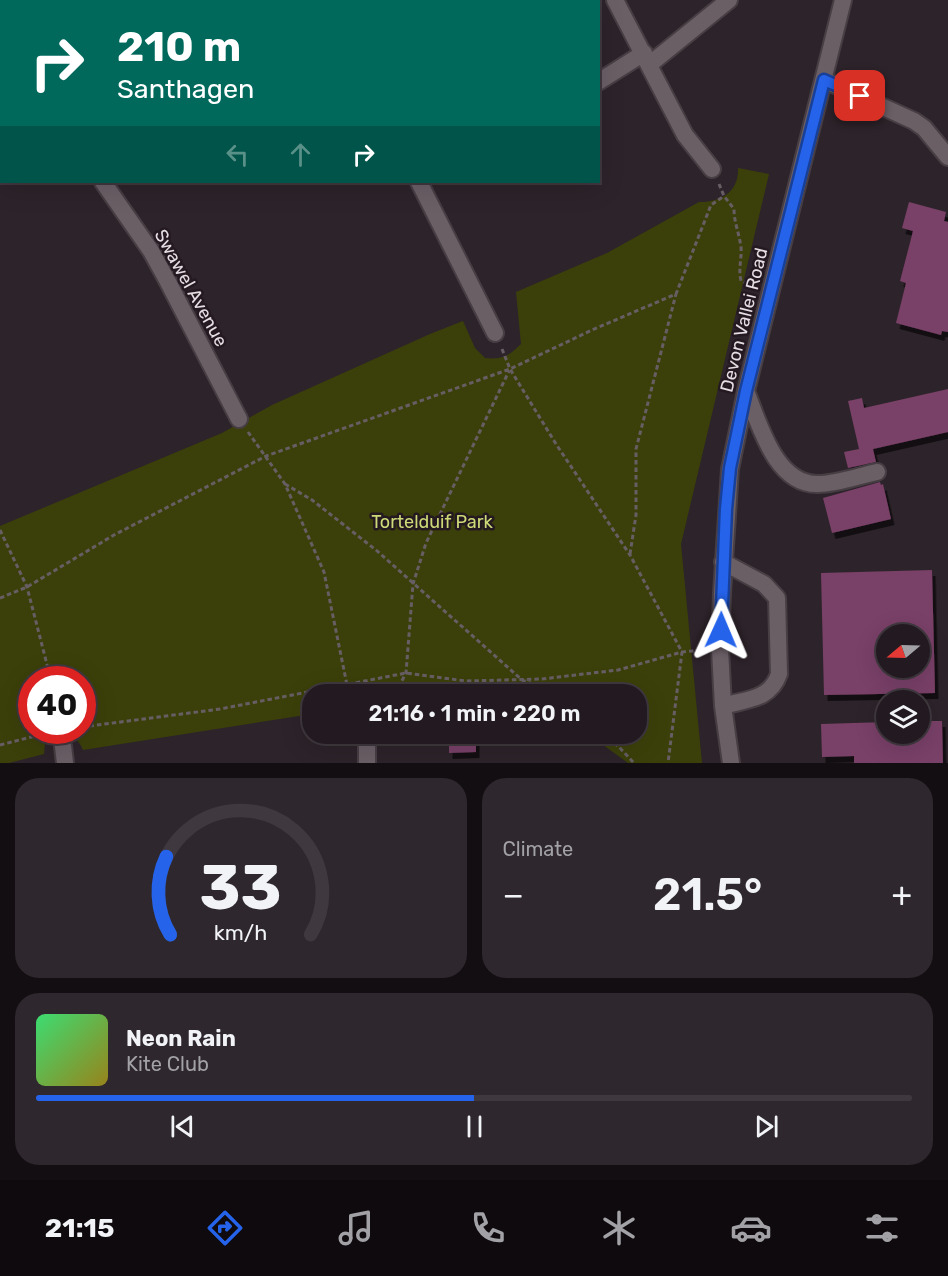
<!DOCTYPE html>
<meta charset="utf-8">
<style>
body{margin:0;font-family:Rubik,sans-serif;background:#2e272d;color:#f1f3f6;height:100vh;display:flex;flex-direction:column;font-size:22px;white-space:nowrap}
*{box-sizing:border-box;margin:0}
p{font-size:20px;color:#a2a1a5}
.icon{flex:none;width:33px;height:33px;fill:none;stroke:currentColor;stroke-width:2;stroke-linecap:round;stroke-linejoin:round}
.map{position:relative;height:763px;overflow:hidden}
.details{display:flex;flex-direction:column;gap:15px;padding:15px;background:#130e12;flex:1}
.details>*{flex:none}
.hud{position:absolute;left:0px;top:0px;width:600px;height:183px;box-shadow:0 6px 24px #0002,0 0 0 2px #3f383e;background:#00695c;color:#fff;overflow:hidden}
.needle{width:39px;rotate:251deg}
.buttons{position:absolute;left:876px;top:624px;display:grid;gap:12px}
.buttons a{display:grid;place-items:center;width:54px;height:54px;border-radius:50%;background:#221a20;box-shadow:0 6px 24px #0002,0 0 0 2px #3f383e;font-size:30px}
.speed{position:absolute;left:18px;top:666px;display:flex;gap:12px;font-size:30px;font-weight:700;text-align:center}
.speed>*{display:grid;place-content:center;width:78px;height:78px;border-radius:50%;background:#221a20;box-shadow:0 6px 24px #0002,0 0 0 2px #3f383e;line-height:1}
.speed .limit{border:9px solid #d22;background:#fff;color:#111}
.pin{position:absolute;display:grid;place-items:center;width:51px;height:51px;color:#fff;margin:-26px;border-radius:12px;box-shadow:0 3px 9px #0006}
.me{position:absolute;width:66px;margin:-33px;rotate:1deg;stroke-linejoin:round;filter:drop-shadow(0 0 4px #0008)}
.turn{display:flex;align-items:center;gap:21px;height:126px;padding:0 18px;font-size:27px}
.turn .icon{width:78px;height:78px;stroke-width:2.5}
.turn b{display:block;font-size:42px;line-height:51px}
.lanes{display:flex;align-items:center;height:57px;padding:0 18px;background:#0003;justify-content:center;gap:30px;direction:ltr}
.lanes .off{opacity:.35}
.big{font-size:45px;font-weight:600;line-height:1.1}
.details .widget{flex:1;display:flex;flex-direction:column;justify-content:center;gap:9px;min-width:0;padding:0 21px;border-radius:24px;background:#2e272d}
.details .dial{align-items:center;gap:0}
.dial svg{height:156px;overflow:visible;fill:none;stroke:#3f383e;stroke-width:7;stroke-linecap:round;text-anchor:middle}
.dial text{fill:#f1f3f6;stroke:none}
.song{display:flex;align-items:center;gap:18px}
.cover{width:72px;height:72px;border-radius:9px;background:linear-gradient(135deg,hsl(140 70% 55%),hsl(50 70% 35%))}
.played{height:6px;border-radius:3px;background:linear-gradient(90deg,#2563eb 50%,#3f383e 50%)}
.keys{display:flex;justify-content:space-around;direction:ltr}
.heat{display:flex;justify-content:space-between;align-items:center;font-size:33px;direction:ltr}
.details .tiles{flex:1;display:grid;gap:15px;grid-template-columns:1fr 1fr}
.widget:last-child{grid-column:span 2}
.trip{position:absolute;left:302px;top:684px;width:345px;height:60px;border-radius:24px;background:#221a20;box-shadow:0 6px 24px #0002,0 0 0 2px #3f383e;font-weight:600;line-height:60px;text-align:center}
.dock{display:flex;height:96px;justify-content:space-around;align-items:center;background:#0e0a0d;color:#a2a1a5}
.dock .icon{width:42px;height:42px}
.dock .on{color:#2563eb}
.dock b{font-size:27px;color:#f1f3f6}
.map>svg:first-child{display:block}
.green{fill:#3b400a;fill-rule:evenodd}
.building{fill:#794067;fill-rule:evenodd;filter:url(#shadow)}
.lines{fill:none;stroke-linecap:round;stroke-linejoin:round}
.minor-casing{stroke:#473e44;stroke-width:20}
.path{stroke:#675e64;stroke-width:3;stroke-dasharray:4.5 3;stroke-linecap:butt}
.minor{stroke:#6b5f66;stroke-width:16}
.route-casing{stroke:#184099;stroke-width:15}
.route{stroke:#2563eb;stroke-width:10}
.labels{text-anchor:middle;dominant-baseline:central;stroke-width:5;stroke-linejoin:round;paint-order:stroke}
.street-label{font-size:18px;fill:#e5dee2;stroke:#241920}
.park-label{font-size:18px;fill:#cdda77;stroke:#241920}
</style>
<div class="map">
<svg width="948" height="763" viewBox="0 0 948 763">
<defs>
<filter id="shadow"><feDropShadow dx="3.5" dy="6" stdDeviation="0" flood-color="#0009"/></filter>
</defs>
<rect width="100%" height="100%" fill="#2d232a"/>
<path class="green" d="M 738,168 L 769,174 L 681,544 L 702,763 L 628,763 L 588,734 L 636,734 L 636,694 L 532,694 L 523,689 L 430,694 L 312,694 L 312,714 L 83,750 C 76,732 59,731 45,743 L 44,754 L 9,763 L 0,763 L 0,526 L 222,433 L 272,405 L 430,334 L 463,321 L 475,348 L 485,358 C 502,360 509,356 521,344 L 516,292 L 607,253 L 699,202 C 721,202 739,192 738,168 ZM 32,680 L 82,680 L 82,730 L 32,730 Z"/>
<path class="building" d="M 909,202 L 946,212 L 944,221 L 948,222 L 948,332 L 942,331 L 941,335 L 896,323 L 906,283 L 900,281 L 913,231 L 902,228 Z
M 948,389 L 948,432 L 873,449 L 876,462 L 848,468 L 844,452 L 859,449 L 848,401 L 862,398 L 864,408 Z
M 880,482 L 881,485 L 883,484 L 891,519 L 832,533 L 823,498 Z
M 932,570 L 935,693 L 824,695 L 821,573 ZM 886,634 L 920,634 L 920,668 L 886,668 Z
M 920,721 L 942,721 L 943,763 L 854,763 L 854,756 L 822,757 L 821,724 L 886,722 L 886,734 L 920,734 Z
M 449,734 L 476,734 L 476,752 L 449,753 Z"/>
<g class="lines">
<defs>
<path id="minor" d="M 303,0 L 304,2
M 615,0 L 685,135 L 712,169
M 0,59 L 2,61
M 650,64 L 729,0
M 824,80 L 914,121 L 924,128 L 948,157
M 598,82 L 644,53
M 103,182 L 151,251 L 168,282 L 239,419
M 419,182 L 495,333
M 746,391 C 759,423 775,485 818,484 C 837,484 858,476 877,472
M 723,706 C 747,699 770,700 779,674 L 777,598 L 764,584 L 723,562
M 367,734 L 367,763
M 63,746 L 65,763
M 731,763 L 723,706 L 720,649 L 722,593 L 730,469 L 746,391 L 843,0"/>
</defs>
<use href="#minor" class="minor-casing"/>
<path class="path" d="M 719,184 L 724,196 L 734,209 C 734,222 739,233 741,247 C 742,259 738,268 741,281 L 756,286
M 502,349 L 510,369 L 556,444 L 630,555 L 682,652 L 703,650
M 248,432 L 285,484 L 324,572 L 347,685 L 351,694
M 285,484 L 312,500 L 376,550 L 522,680 L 541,687 L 550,694
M 0,530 L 27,587 L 51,680
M 630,554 L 636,515 L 636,449 L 676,294
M 0,598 L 27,587 L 114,535 L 266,456 L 510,369 L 592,330 L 676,294 L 711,205 L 724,196
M 395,694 L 406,673 L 413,584 L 426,543 L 509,371
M 82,727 L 220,709 L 406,673 L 466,681 L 542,679 L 618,670 L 682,652 L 668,763
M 602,734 L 618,746 L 634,763
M 0,745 L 39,735 L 50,730"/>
<use href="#minor" class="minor"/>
</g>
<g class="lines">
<defs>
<path id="route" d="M 721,630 L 726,509 L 730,468 L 746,391 L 824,80 L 860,96"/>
</defs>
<use href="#route" class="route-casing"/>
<use href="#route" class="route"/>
</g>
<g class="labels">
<g class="street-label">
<text transform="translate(191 288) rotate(61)">Swawel Avenue</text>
<text transform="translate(744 320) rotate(-76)">Devon Vallei Road</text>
</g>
<g class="park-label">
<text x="432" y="522">Tortelduif Park</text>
</g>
</g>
</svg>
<div class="buttons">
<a><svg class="needle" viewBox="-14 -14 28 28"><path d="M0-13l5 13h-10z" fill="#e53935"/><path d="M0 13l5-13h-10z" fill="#a2a1a5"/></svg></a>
<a><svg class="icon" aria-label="layers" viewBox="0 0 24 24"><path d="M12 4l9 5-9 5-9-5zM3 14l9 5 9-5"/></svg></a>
</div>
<div class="speed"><div class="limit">40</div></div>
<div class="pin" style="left:860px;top:96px;background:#d93025"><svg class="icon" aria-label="arrive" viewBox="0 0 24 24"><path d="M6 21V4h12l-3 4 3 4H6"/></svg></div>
<svg class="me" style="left:721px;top:630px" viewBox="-20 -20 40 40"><path d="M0-17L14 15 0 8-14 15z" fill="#2563eb" stroke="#fff" stroke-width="4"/></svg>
<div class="trip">21:16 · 1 min · 220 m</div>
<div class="hud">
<div class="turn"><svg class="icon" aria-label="right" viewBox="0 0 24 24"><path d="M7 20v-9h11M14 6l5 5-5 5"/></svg><div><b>210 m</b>Santhagen</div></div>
<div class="lanes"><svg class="icon off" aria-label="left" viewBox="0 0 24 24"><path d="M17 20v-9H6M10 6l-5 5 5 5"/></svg><svg class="icon off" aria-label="ahead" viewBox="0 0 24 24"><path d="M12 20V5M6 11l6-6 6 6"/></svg><svg class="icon" aria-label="right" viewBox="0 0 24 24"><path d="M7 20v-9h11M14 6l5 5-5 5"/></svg></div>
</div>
</div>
<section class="details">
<div class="tiles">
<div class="widget dial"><svg viewBox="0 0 100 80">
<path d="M14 69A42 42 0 1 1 86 69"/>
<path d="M14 69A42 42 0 0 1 12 29" stroke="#2563eb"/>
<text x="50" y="56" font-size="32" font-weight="700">33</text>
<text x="50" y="72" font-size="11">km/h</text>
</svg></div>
<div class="widget"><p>Climate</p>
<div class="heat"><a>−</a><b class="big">21.5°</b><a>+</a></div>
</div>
<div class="widget">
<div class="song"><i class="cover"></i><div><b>Neon Rain</b><p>Kite Club</p></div></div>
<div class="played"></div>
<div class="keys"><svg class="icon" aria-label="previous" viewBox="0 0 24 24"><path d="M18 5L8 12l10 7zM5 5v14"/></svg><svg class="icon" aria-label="pause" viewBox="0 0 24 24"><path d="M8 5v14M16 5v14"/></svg><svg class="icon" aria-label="next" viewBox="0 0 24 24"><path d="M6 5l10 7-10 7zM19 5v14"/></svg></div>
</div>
</div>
</section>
<nav class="dock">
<b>21:15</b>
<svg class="icon on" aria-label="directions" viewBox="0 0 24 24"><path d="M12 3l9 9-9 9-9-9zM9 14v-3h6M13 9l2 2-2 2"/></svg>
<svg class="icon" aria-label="music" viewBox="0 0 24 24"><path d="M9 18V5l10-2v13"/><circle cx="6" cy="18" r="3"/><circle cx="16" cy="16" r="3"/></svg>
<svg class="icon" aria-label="phone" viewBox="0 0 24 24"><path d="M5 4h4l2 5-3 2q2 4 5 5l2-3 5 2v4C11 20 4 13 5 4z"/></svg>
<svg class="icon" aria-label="climate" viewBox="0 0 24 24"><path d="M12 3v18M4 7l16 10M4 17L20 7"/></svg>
<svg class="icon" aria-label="car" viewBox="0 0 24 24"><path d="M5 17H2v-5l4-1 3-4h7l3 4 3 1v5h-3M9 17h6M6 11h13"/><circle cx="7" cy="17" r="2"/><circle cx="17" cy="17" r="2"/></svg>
<svg class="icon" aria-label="filters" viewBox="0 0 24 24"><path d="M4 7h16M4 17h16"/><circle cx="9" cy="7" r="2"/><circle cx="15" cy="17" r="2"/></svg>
</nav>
